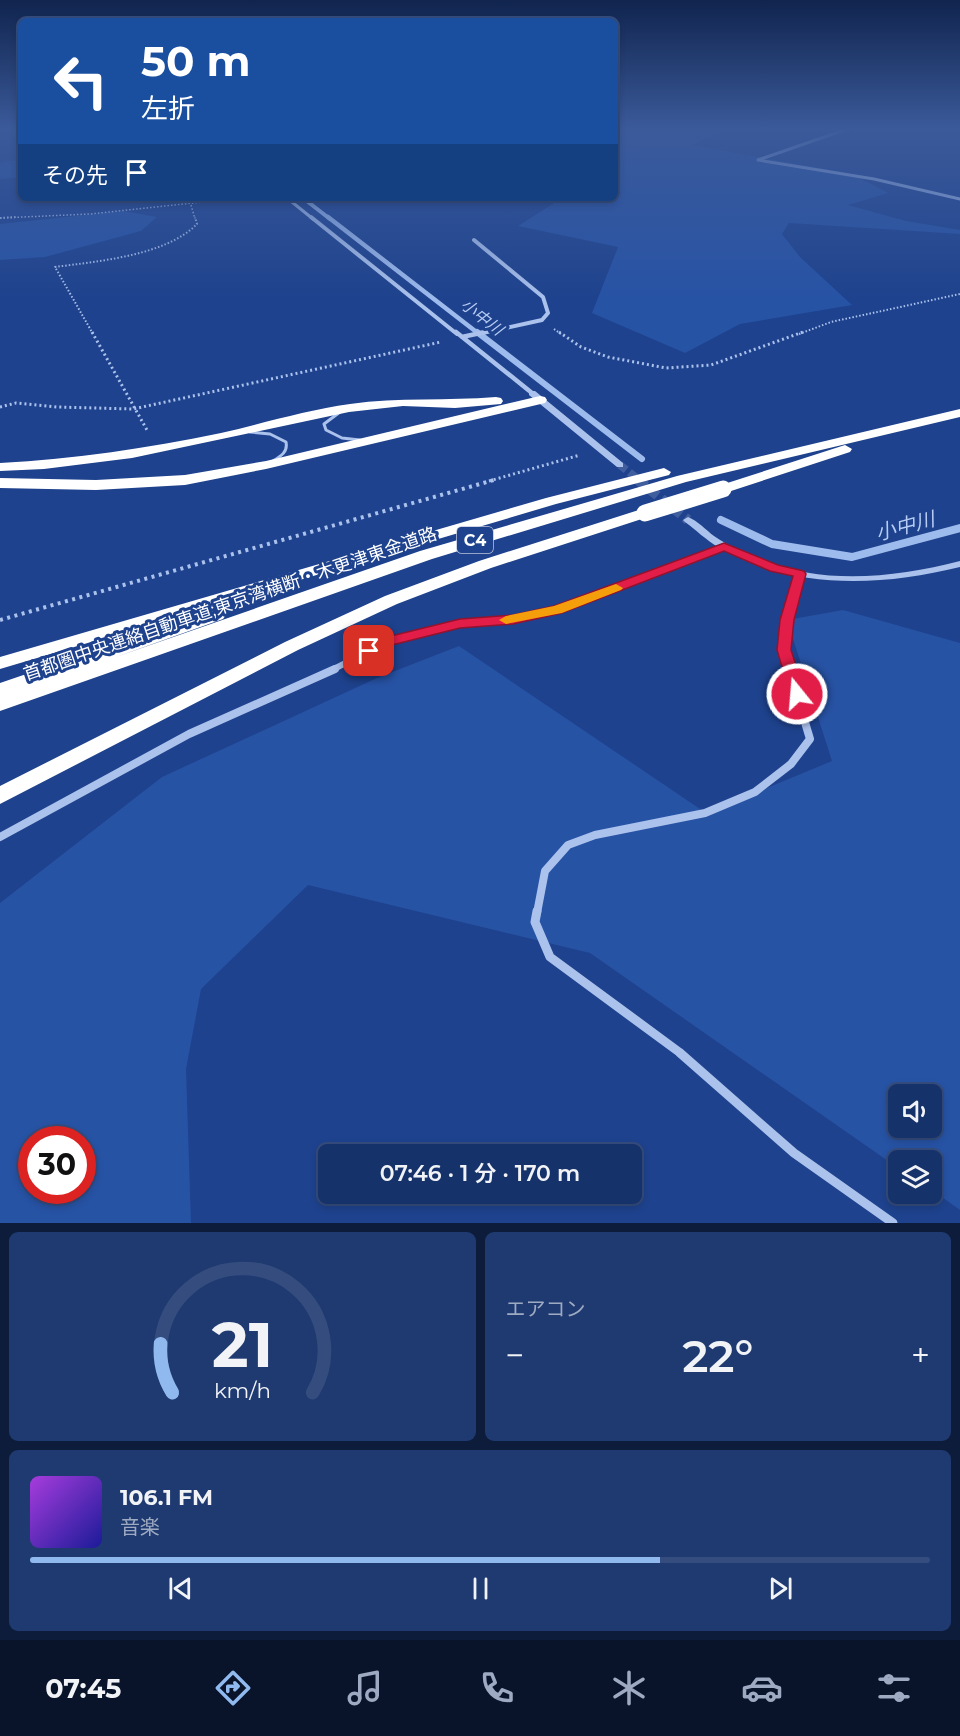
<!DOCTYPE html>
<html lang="ja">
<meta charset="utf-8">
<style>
body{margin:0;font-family:Montserrat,"Noto Sans JP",sans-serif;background:#1f3a70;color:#f1f3f6;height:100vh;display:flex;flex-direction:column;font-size:22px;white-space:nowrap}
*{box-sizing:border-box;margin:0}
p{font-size:20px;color:#9eaac1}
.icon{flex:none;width:33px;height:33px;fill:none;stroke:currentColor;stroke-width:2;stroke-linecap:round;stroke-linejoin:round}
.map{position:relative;height:1223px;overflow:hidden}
.side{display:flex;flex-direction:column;gap:9px;padding:9px;background:#0c1c3a;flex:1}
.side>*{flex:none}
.hud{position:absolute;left:18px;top:18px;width:600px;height:183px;border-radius:9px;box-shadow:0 3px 9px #0003,0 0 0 2px #354d7e;background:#1a4fa0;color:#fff;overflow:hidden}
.buttons{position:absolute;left:888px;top:1084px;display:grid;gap:12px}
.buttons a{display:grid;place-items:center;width:54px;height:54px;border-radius:9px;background:#16326a;box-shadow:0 3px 9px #0003,0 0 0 2px #354d7e;font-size:30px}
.speed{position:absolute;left:18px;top:1126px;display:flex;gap:12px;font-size:30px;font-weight:700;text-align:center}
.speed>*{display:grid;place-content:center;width:78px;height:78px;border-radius:50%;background:#16326a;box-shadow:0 3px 9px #0003,0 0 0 2px #354d7e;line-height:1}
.speed .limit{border:9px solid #d22;background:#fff;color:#111}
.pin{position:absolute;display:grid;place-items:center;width:51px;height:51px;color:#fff;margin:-26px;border-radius:12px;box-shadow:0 3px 9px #0006}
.me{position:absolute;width:66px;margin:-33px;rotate:343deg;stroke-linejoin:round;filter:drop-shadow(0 0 4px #0008)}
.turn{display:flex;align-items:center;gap:21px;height:126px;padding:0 24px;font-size:27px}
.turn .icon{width:78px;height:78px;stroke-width:2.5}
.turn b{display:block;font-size:42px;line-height:51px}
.then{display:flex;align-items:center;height:57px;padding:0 24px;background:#0003;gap:12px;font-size:22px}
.big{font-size:45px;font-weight:600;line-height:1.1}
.side .widget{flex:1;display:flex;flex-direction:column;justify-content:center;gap:9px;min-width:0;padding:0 21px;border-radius:9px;background:#1f3a70}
.side .dial{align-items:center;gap:0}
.dial svg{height:156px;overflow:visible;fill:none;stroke:#354d7e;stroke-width:7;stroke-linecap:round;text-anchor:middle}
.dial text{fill:#f1f3f6;stroke:none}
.song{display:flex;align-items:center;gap:18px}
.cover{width:72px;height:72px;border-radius:9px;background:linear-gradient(135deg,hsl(280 70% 55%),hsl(240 70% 35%))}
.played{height:6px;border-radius:3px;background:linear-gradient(90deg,#90b9f0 70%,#354d7e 70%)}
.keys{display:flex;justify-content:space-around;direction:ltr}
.heat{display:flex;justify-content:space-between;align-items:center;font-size:33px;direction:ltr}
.side .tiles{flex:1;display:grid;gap:9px;grid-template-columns:1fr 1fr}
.widget:last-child{grid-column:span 2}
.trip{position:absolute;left:318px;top:1144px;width:324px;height:60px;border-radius:9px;background:#16326a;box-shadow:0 3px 9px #0003,0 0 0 2px #354d7e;font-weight:600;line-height:60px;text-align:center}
.dock{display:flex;height:96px;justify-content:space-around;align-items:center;background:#09142a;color:#9eaac1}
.dock .icon{width:42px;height:42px}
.dock .on{color:#90b9f0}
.dock b{font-size:27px;color:#f1f3f6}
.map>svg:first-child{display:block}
.green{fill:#2753a5;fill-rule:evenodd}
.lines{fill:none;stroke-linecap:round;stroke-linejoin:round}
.stream-far3{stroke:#9ebbee;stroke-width:4}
.stream-far2{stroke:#9ebbee;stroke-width:4.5}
.stream-far1{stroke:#9ebbee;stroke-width:6}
.stream{stroke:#9ebbee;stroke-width:8}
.tertiary-tunnel-far1{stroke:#405e9e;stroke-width:8;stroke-dasharray:8 4;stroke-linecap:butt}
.tertiary-tunnel{stroke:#405e9e;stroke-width:10;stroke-dasharray:10 5;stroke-linecap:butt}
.path-far3{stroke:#abc2ed;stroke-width:1.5;stroke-dasharray:1.5 2;stroke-linecap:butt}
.path-far2{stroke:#abc2ed;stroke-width:2;stroke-dasharray:1.5 2;stroke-linecap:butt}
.path-far1{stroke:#abc2ed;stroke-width:3;stroke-dasharray:2 3;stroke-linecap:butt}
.path{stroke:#abc2ed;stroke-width:4;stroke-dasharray:3 4.5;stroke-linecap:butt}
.service{stroke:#abc2ed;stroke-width:3}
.minor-far5{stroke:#abc2ed;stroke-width:3}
.minor-far4{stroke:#abc2ed;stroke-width:4}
.minor-far3{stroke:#abc2ed;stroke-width:4.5}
.minor-far2{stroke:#abc2ed;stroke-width:6}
.minor-far1{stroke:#abc2ed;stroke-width:8}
.minor{stroke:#abc2ed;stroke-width:9}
.tertiary{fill:#abc2ed;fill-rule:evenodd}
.motorway{fill:#fff;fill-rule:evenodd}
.motorway-bridge{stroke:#fff;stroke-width:17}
.route{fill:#e11d48;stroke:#92132f;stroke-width:1.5}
.slow{fill:#f59e0b}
.labels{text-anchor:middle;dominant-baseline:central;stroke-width:6;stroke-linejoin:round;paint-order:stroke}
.far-water-label{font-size:16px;font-style:italic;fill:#b7ccf4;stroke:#1e428d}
.shield{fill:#1e428d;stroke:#bcc6dd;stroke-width:1.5}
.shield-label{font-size:16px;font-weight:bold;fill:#fff}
.street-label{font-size:18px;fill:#fff;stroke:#1e428d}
.water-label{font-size:20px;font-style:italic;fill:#b7ccf4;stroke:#1e428d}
</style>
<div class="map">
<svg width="960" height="1223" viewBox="0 0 960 1223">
<rect width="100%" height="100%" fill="#1e428d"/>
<path class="green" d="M 615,128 L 727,128 L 692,145 L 852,174 L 888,193 L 848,205 L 906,221 L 960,230 L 960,234 L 789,223 L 782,234 L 800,257 L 852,305 L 740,324 L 685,353 L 592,313 L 618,247 L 518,226 L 562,198 L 615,198 Z
M 21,160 L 21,177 L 0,179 L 0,162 Z
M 123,211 L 157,217 L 141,231 L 45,257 L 0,260 L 0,224 Z
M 843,610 L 960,643 L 960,1210 L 932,1190 L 932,1161 L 898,1161 L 898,1168 L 590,953 L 308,885 L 201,989 L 186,1069 L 191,1223 L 0,1223 L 0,903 L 162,777 L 377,678 L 459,646 L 706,813 L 832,761 L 787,620 ZM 898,1095 L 932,1095 L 932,1128 L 898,1128 ZM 32,1140 L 82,1140 L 82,1191 L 32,1191 Z"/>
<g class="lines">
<path class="stream-far3" d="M 303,198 L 330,219"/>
<path class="stream-far2" d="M 328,217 L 479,334"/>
<path class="stream-far1" d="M 477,332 L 642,459"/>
<path class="stream" d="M 721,520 L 772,544 L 852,557 L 960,528"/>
<path class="tertiary-tunnel-far1" d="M 620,465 L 640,481"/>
<path class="tertiary-tunnel" d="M 638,480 L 688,520"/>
<path class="path-far3" d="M 191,205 L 195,219
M 0,218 L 90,214 L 240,198"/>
<path class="path-far2" d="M 0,218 L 17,217
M 554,329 L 561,334
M 93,334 L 55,267 C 99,261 165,256 197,224 L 195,217
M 799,334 L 831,322 L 960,294"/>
<path class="path-far1" d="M 92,332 L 147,430
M 559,332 L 581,347 L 608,357 L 666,368 L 711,365 L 803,332
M 0,407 L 16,403 L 57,407 L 133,409 L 441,342
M 489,481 L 580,455"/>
<path class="path" d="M 0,620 L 494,480"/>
<path class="service" d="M 340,412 L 324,424 L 326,430 L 342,438 L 360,440
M 250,432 L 270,434 L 286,442 C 288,452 281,456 273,461"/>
<path class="minor-far5" d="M 850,128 L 758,160 L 874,179 L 960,199
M 287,198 L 313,219"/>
<path class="minor-far4" d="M 311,217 L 457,334
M 474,240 L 543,297 L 548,313 L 542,320 L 478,334"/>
<path class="minor-far3" d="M 456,332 L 532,393
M 462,337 L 485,332"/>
<path class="minor-far2" d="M 332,670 L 388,641 L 460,623 L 513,619 L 557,610 L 724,546
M 790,670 C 779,634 790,609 800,574"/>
<path class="minor-far1" d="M 0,837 L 189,734 L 335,669
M 537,913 L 545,871 L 568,845 L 595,835 L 705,813 L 755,792 L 791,764 L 810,739 L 789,669"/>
<path class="minor" d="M 537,911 L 535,922 L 550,957 L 679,1052 L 794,1153 L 893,1223"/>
<path class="tertiary" d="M 529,391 L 535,391 L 623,463 L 623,467 L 617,467 L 529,395 Z
M 688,517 C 698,521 706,530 714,536 C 727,545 741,551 755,557 C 820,586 893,578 960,561 L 960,567 C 878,587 793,590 718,547 C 706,540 696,530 685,522 L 683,520 Z"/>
<path class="motorway" d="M 540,396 L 545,397 L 547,400 L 545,403 L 266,469 L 185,485 L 96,490 L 0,488 L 0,478 L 96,480 L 185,475 L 266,461 Z
M 496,397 L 501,398 L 503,401 L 501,404 L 455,408 L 403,406 L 349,412 L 132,458 L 44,469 L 0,471 L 0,463 C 75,459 148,448 221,433 C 264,423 307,410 350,404 C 399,397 447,401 496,397 Z
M 960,409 L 960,417 L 686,482 L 432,559 L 0,711 L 0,683 L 211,611 L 223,611 L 226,615 L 223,619 L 113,658 L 420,551 L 677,476 Z
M 845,445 L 852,449 L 850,452 L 728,492 L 723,494 L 715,489 L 718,486 Z
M 664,468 L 671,472 L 669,475 L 556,504 L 0,669 L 0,657 L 546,498 Z
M 645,508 L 653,513 L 651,516 L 491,568 L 397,604 L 298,650 L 0,804 L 0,786 L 285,642 L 385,596 L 479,561 Z"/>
<path class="motorway-bridge" d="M 645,513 L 723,489"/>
</g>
<linearGradient id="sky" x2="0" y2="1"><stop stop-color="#10244e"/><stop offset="0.43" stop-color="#3b5a9a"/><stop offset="1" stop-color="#3b5a9a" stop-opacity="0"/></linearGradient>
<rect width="960" height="300" fill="url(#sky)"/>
<path class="route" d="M 724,543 L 778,565 L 804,571 L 806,574 L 794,620 L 791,650 L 805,694 L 802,698 L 792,698 L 790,694 L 777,650 L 780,620 L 793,576 L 770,571 L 724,551 L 562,613 L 513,624 L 460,628 L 392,645 L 369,656 L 361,651 L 383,638 L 460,619 L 513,615 L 554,606 Z"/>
<path class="slow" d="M 616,584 L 623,588 L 621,590 L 562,613 L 506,624 L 499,620 L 506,616 L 554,606 Z"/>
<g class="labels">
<g class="far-water-label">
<text transform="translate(482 317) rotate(38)">小中川</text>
</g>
<rect class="shield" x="457" y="527" width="36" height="26" rx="4.5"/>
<g class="shield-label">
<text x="475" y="540">C4</text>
</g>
<g class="street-label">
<text transform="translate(230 604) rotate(-19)">首都圏中央連絡自動車道;東京湾横断・木更津東金道路</text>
</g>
<g class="water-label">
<text transform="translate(905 526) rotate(-15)">小中川</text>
</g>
</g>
</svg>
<div class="buttons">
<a><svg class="icon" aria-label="sound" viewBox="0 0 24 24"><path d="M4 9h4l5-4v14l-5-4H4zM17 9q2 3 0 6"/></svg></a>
<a><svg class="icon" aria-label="layers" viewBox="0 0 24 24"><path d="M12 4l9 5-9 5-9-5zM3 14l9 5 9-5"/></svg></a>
</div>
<div class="speed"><div class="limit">30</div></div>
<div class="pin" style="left:369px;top:651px;background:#d93025"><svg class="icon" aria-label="arrive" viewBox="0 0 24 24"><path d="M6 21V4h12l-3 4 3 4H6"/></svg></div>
<svg class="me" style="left:797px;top:694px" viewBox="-20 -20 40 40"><circle r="17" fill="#e11d48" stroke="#fff" stroke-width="3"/><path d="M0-11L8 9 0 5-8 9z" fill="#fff"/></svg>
<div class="trip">07:46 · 1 分 · 170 m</div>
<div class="hud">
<div class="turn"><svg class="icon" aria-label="left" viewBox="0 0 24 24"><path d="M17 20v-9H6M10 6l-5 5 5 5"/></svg><div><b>50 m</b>左折</div></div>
<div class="then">その先<svg class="icon" aria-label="arrive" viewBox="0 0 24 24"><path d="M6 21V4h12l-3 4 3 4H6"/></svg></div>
</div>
</div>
<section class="side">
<div class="tiles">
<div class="widget dial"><svg viewBox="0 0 100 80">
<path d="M14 69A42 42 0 1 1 86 69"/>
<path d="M14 69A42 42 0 0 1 8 44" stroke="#90b9f0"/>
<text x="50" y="56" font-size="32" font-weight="700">21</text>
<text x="50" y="72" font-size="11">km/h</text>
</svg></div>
<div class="widget"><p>エアコン</p>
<div class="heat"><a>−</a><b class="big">22°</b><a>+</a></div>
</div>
<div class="widget">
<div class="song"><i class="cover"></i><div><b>106.1 FM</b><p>音楽</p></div></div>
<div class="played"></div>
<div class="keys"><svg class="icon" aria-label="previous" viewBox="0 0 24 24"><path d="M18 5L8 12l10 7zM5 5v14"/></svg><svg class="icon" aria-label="pause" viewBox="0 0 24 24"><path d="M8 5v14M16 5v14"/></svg><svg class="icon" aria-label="next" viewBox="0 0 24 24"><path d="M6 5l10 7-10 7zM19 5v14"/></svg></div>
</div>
</div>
</section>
<nav class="dock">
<b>07:45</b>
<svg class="icon on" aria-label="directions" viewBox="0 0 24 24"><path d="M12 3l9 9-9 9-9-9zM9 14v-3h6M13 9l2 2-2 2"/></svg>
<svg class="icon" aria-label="music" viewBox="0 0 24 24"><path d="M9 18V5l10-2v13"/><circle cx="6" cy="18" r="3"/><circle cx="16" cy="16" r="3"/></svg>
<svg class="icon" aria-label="phone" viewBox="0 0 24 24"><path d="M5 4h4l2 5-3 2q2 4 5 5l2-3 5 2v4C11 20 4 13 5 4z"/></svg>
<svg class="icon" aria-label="climate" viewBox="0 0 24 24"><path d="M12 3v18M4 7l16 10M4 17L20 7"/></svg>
<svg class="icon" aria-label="car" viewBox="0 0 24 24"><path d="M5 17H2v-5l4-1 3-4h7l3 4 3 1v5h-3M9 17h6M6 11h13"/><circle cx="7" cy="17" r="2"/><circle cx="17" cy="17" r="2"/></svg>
<svg class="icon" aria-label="filters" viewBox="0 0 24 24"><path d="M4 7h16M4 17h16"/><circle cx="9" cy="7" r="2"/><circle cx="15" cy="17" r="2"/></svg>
</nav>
